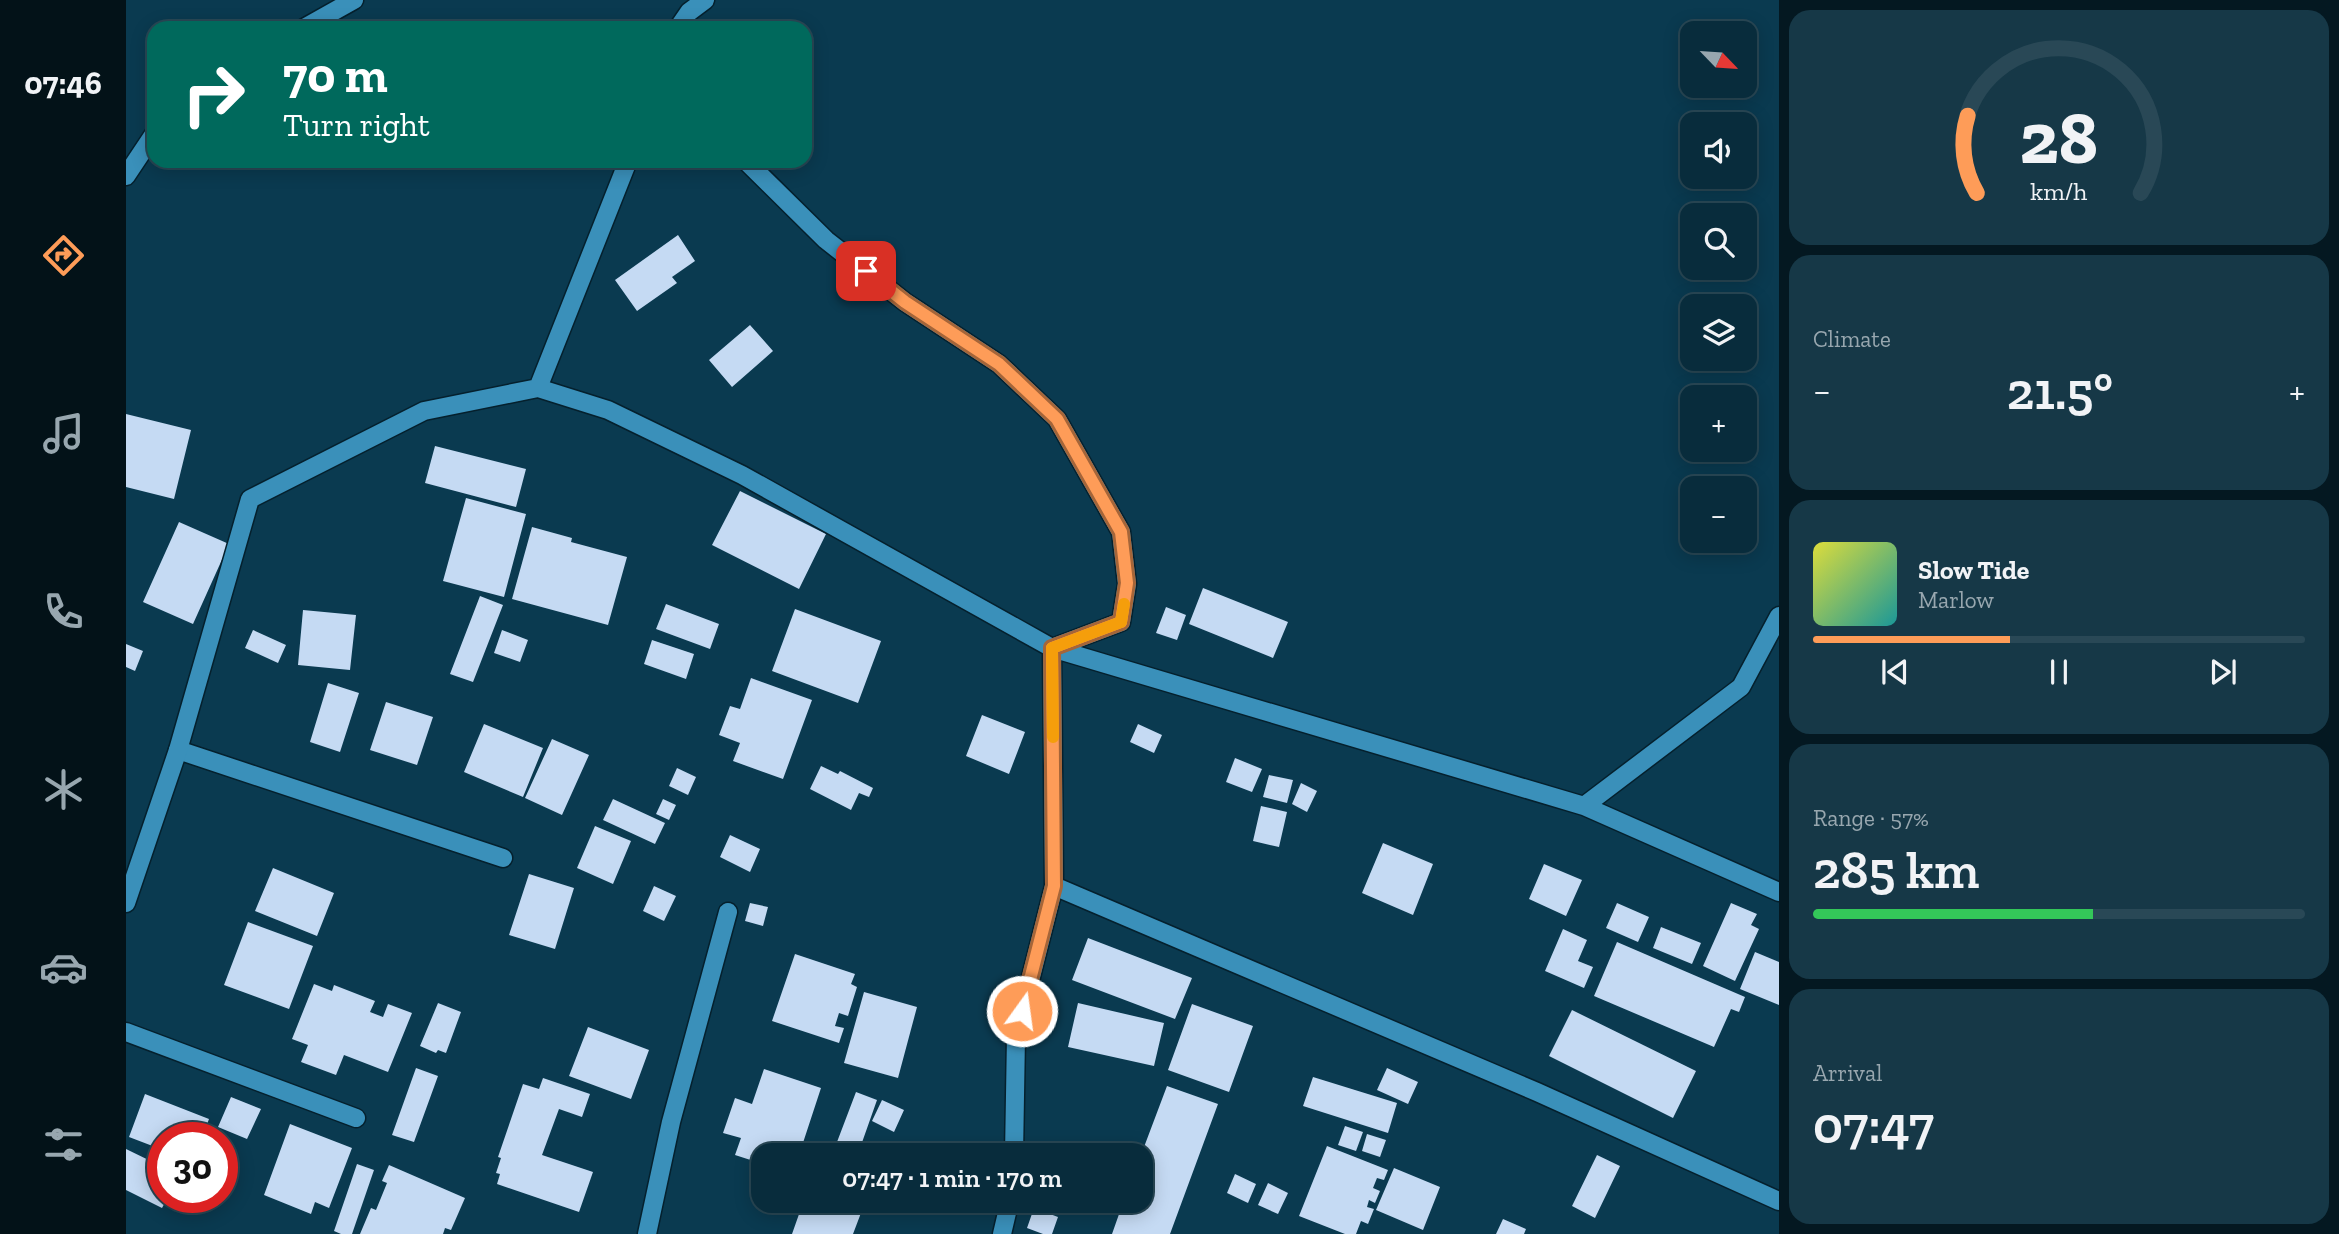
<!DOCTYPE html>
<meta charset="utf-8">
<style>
body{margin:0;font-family:"Zilla Slab",serif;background:#163847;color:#f1f3f6;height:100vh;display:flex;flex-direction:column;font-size:26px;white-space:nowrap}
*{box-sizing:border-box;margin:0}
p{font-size:23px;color:#98a7af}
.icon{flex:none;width:38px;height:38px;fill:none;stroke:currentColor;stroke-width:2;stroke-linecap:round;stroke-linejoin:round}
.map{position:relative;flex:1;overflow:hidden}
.sheet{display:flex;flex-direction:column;gap:10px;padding:10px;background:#041821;width:560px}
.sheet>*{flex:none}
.guide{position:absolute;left:21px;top:21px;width:665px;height:147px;border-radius:21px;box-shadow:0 4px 18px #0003,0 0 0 2px #294856;background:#00695c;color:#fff;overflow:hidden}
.needle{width:46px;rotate:115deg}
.tools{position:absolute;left:1554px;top:21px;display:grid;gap:14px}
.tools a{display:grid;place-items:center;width:77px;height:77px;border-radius:14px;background:#082c3c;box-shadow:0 4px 18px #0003,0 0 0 2px #294856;font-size:35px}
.speed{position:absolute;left:21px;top:1122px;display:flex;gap:14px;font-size:35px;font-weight:700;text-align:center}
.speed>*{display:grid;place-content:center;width:91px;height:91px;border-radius:50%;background:#082c3c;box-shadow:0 4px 18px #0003,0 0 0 2px #294856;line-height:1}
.speed .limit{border:10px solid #d22;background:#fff;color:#111}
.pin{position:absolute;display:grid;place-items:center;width:60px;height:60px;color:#fff;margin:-30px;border-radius:14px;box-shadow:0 4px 10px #0006}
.me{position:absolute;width:77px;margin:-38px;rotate:14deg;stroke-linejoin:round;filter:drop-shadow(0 0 5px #0008)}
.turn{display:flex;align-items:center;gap:24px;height:147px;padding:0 21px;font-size:32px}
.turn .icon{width:91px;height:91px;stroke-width:2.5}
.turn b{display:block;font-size:49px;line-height:60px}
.big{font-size:52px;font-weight:600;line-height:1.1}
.sheet .widget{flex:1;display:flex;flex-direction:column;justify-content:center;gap:10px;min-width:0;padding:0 24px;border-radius:21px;background:#163847}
.sheet .dial{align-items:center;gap:0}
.dial svg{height:182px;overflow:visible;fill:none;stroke:#294856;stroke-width:7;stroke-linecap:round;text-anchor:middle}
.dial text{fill:#f1f3f6;stroke:none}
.song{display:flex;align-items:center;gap:21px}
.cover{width:84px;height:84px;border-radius:10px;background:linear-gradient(135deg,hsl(60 70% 55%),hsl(180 70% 35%))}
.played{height:7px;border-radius:4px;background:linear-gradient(90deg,#fe9c58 40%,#294856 40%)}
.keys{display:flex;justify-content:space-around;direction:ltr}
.heat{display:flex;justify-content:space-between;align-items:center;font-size:38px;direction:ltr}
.charge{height:10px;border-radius:5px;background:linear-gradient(90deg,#34c759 57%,#294856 0)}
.trip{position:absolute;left:625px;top:1143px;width:402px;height:70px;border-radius:21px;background:#082c3c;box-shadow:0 4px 18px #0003,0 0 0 2px #294856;font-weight:600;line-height:70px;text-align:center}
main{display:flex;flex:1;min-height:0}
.menu{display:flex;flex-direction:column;width:126px;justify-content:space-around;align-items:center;background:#031218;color:#98a7af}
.menu .icon{width:49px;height:49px}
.menu .active{color:#fe9c58}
.menu b{font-size:32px;color:#f1f3f6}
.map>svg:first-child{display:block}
.building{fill:#c5daf3}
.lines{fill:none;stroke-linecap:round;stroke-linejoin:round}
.lane-casing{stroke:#05202d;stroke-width:21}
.street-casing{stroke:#05202d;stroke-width:21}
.lane{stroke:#3a90ba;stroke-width:18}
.street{stroke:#3a90ba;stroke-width:18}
.route-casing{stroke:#a56539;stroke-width:18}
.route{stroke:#fe9c58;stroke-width:12}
.slow{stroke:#f59e0b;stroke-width:12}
</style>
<main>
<nav class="menu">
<b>07:46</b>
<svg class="icon active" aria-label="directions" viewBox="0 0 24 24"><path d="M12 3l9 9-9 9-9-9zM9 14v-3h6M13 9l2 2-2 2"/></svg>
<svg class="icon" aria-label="music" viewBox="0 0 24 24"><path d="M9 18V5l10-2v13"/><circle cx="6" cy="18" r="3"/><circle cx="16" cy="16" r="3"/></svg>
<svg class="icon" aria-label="phone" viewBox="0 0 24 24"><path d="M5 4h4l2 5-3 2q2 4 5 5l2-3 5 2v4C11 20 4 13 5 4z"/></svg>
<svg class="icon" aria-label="climate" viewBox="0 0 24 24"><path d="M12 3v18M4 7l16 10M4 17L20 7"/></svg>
<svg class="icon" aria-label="car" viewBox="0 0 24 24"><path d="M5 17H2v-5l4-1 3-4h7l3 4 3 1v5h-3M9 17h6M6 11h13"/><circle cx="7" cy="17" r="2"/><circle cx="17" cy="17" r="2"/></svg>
<svg class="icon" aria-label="filters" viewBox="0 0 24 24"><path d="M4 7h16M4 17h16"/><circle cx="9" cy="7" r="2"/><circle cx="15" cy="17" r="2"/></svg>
</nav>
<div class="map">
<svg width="1653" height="1234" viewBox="0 0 1653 1234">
<rect width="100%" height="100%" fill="#0a3a50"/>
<path class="building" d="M 552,235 L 569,261 L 546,277 L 551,283 L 511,311 L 489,280 Z
M 624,325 L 647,351 L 606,387 L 583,360 Z
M 0,414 L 65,430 L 48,499 L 0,487 Z
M 309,446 L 400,469 L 390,507 L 299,483 Z
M 614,491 L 700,534 L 673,589 L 586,545 Z
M 340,498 L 400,514 L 378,597 L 317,581 Z
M 53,522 L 103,544 L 67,624 L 17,602 Z
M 406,527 L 446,538 L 445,542 L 501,557 L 482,625 L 386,599 Z
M 1077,588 L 1162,622 L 1147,658 L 1063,624 Z
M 354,596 L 377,605 L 347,682 L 324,674 Z
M 540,604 L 593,624 L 584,649 L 530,629 Z
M 1040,607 L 1060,615 L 1051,640 L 1030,633 Z
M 669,609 L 755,641 L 732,703 L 646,671 Z
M 177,610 L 230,615 L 224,670 L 172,665 Z
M 127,630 L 160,645 L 152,663 L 119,648 Z
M 376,630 L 402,640 L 394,662 L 368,653 Z
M 526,640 L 568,654 L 560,679 L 518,664 Z
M 0,644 L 17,651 L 9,671 L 0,667 Z
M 625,678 L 686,700 L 657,779 L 607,761 L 614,743 L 593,735 L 604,706 L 614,709 Z
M 202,683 L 233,693 L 214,752 L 184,742 Z
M 260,702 L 307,717 L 291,765 L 244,750 Z
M 856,715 L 899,732 L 883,774 L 840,756 Z
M 358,724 L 417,748 L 397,797 L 338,772 Z
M 1012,724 L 1036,735 L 1028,753 L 1004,742 Z
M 426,739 L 463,755 L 436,815 L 399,798 Z
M 1109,758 L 1136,769 L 1126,792 L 1100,782 Z
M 695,766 L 712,774 L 714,771 L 747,788 L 743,797 L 733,793 L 725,810 L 684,789 Z
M 551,768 L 570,777 L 562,795 L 543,786 Z
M 1143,775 L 1167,780 L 1161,803 L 1137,797 Z
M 1175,783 L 1191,791 L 1181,812 L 1166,804 Z
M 487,799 L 539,823 L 529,844 L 477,820 Z
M 537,799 L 550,805 L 543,820 L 530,814 Z
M 1135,806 L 1161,812 L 1153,847 L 1127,841 Z
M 469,826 L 505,841 L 487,884 L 451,868 Z
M 604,835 L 634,849 L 624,872 L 594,857 Z
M 1257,843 L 1307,864 L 1287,915 L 1236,893 Z
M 1418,864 L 1456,880 L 1440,916 L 1403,899 Z
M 147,868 L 208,893 L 191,936 L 129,911 Z
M 403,874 L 448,888 L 429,949 L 383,935 Z
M 528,886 L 550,896 L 538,921 L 517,911 Z
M 624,903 L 642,907 L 637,926 L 619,921 Z
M 1491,903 L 1523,917 L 1512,942 L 1480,928 Z
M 1605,903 L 1631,914 L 1625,925 L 1633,929 L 1609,981 L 1577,966 Z
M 122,922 L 187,946 L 163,1009 L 98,985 Z
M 1535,927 L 1575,943 L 1566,964 L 1527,948 Z
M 1437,929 L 1461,940 L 1452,961 L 1467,967 L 1458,988 L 1419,971 Z
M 962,938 L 1066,978 L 1049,1019 L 946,980 Z
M 1491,942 L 1619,997 L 1613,1012 L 1605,1009 L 1588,1047 L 1468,996 Z
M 1629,952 L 1653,962 L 1653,1005 L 1614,989 Z
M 669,954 L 729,974 L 725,984 L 731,987 L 722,1016 L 713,1013 L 709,1026 L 718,1028 L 713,1043 L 646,1021 Z
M 188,984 L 206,991 L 208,985 L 249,1001 L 244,1012 L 257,1017 L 262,1004 L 286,1013 L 262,1072 L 218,1055 L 210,1075 L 175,1062 L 182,1045 L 166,1039 Z
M 738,992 L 791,1007 L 772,1078 L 718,1063 Z
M 312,1003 L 335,1012 L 320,1053 L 312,1050 L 310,1053 L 294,1046 Z
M 952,1003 L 1038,1023 L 1028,1066 L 942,1047 Z
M 1066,1004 L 1127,1026 L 1103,1092 L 1042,1070 Z
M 1446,1010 L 1570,1071 L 1547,1118 L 1423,1056 Z
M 462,1027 L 523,1050 L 505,1099 L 443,1076 Z
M 290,1068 L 312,1076 L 288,1142 L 266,1135 Z
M 1261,1068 L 1292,1082 L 1282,1104 L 1251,1090 Z
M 638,1069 L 695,1088 L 673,1155 L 637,1155 L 637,1164 L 609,1155 L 615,1138 L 597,1133 L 609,1098 L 626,1104 Z
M 1187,1077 L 1271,1103 L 1262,1133 L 1177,1106 Z
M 417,1078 L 464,1094 L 456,1117 L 433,1109 L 416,1155 L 467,1172 L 453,1212 L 371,1184 L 374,1174 L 370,1173 L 375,1158 L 372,1157 L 397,1084 L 413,1089 Z
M 1041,1086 L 1092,1104 L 1044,1234 L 986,1234 L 998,1200 L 1015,1200 L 1015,1155 Z
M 730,1092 L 751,1100 L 733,1151 L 711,1142 Z
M 19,1094 L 83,1119 L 76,1138 L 37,1138 L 37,1150 L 3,1137 Z
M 105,1097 L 135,1109 L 121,1139 L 92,1127 Z
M 756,1100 L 778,1110 L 768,1132 L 746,1121 Z
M 164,1124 L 226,1148 L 203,1208 L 189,1202 L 185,1214 L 138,1195 Z
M 1219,1126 L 1237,1132 L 1230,1151 L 1212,1145 Z
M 1241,1134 L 1260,1140 L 1254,1157 L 1236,1151 Z
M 1201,1146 L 1262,1170 L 1258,1180 L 1251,1178 L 1247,1188 L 1254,1191 L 1249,1203 L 1243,1200 L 1241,1207 L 1248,1209 L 1242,1224 L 1235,1221 L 1230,1234 L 1219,1234 L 1173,1216 Z
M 0,1149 L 37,1167 L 37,1197 L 42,1197 L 36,1208 L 0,1190 Z
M 1471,1155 L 1494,1166 L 1469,1218 L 1446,1206 Z
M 231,1164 L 248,1170 L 226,1234 L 215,1234 L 208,1231 Z
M 263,1165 L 339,1198 L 325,1230 L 319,1228 L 317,1234 L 234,1234 L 245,1208 L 250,1210 L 261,1183 L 256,1181 Z
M 1268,1168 L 1314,1187 L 1297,1230 L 1250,1210 Z
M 1109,1174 L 1130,1184 L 1122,1203 L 1101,1193 Z
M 1142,1183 L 1162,1193 L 1152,1214 L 1132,1205 Z
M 678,1200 L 724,1200 L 738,1205 L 727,1234 L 666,1234 Z
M 908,1208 L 932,1217 L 926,1234 L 917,1234 L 901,1228 Z
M 1377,1219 L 1400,1229 L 1398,1234 L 1370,1234 Z"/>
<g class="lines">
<defs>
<path id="lane" d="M 52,750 L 377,858
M 0,1032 L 230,1118
M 521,1234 L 545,1122 L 602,912"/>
<path id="street" d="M 178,28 L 228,0
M 552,28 L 563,12 L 579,0
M 620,161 L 700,240 L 779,302 L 873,364 L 931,419 L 995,532 L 1001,584 L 995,622 L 926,648 L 928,886 L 890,1036 L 888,1155
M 0,176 L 28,134
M 412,388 L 502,161
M 1458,806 L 1615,687 L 1653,616
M 928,886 L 1411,1092 L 1653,1201
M 0,903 L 52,750 L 124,499 L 298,411 L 412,388 L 482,410 L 616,475 L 926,648 L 1458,806 L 1653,892
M 876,1234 L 884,1200"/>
</defs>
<use href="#lane" class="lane-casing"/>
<use href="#street" class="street-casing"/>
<use href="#lane" class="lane"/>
<use href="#street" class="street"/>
</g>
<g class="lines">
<defs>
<path id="route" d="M 740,271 L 779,302 L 873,364 L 931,419 L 995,532 L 1001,583 L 995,622 L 926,648 L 928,886 L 896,1011"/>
</defs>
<use href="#route" class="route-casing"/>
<use href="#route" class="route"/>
<path class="slow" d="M 927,737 L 926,648 L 995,622 L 998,604"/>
</g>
</svg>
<div class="tools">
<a><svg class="needle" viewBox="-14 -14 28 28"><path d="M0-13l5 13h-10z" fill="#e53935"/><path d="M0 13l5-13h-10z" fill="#98a7af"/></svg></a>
<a><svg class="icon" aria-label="sound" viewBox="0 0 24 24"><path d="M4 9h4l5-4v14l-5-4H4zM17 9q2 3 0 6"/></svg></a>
<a><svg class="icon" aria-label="search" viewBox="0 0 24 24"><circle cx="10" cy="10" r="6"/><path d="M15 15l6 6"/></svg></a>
<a><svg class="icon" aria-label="layers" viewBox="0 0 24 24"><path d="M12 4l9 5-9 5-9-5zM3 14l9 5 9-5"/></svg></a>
<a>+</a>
<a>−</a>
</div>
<div class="speed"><div class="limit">30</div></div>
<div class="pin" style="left:740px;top:271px;background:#d93025"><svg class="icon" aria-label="arrive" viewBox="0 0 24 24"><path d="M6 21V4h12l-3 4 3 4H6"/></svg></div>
<svg class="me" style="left:896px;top:1011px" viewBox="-20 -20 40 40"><circle r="17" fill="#fe9c58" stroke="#fff" stroke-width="3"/><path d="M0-11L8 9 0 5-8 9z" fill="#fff"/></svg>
<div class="trip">07:47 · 1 min · 170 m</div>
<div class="guide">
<div class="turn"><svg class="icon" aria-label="right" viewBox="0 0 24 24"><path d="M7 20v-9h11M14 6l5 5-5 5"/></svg><div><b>70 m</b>Turn right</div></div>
</div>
</div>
<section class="sheet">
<div class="widget dial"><svg viewBox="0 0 100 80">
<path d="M14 69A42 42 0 1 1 86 69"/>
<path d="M14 69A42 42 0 0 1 10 35" stroke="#fe9c58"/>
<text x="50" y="56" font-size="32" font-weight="700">28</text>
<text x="50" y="72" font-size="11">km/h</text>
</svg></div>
<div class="widget"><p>Climate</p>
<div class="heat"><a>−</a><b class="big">21.5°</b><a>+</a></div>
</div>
<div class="widget">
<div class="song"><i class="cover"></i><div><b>Slow Tide</b><p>Marlow</p></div></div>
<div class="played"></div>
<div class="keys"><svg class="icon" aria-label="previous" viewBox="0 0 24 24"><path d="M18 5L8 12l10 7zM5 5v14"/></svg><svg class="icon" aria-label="pause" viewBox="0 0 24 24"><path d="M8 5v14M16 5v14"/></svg><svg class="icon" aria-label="next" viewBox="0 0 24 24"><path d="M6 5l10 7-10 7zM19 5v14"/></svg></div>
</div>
<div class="widget"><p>Range · 57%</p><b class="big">285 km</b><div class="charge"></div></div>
<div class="widget"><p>Arrival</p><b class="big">07:47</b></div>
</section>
</main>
